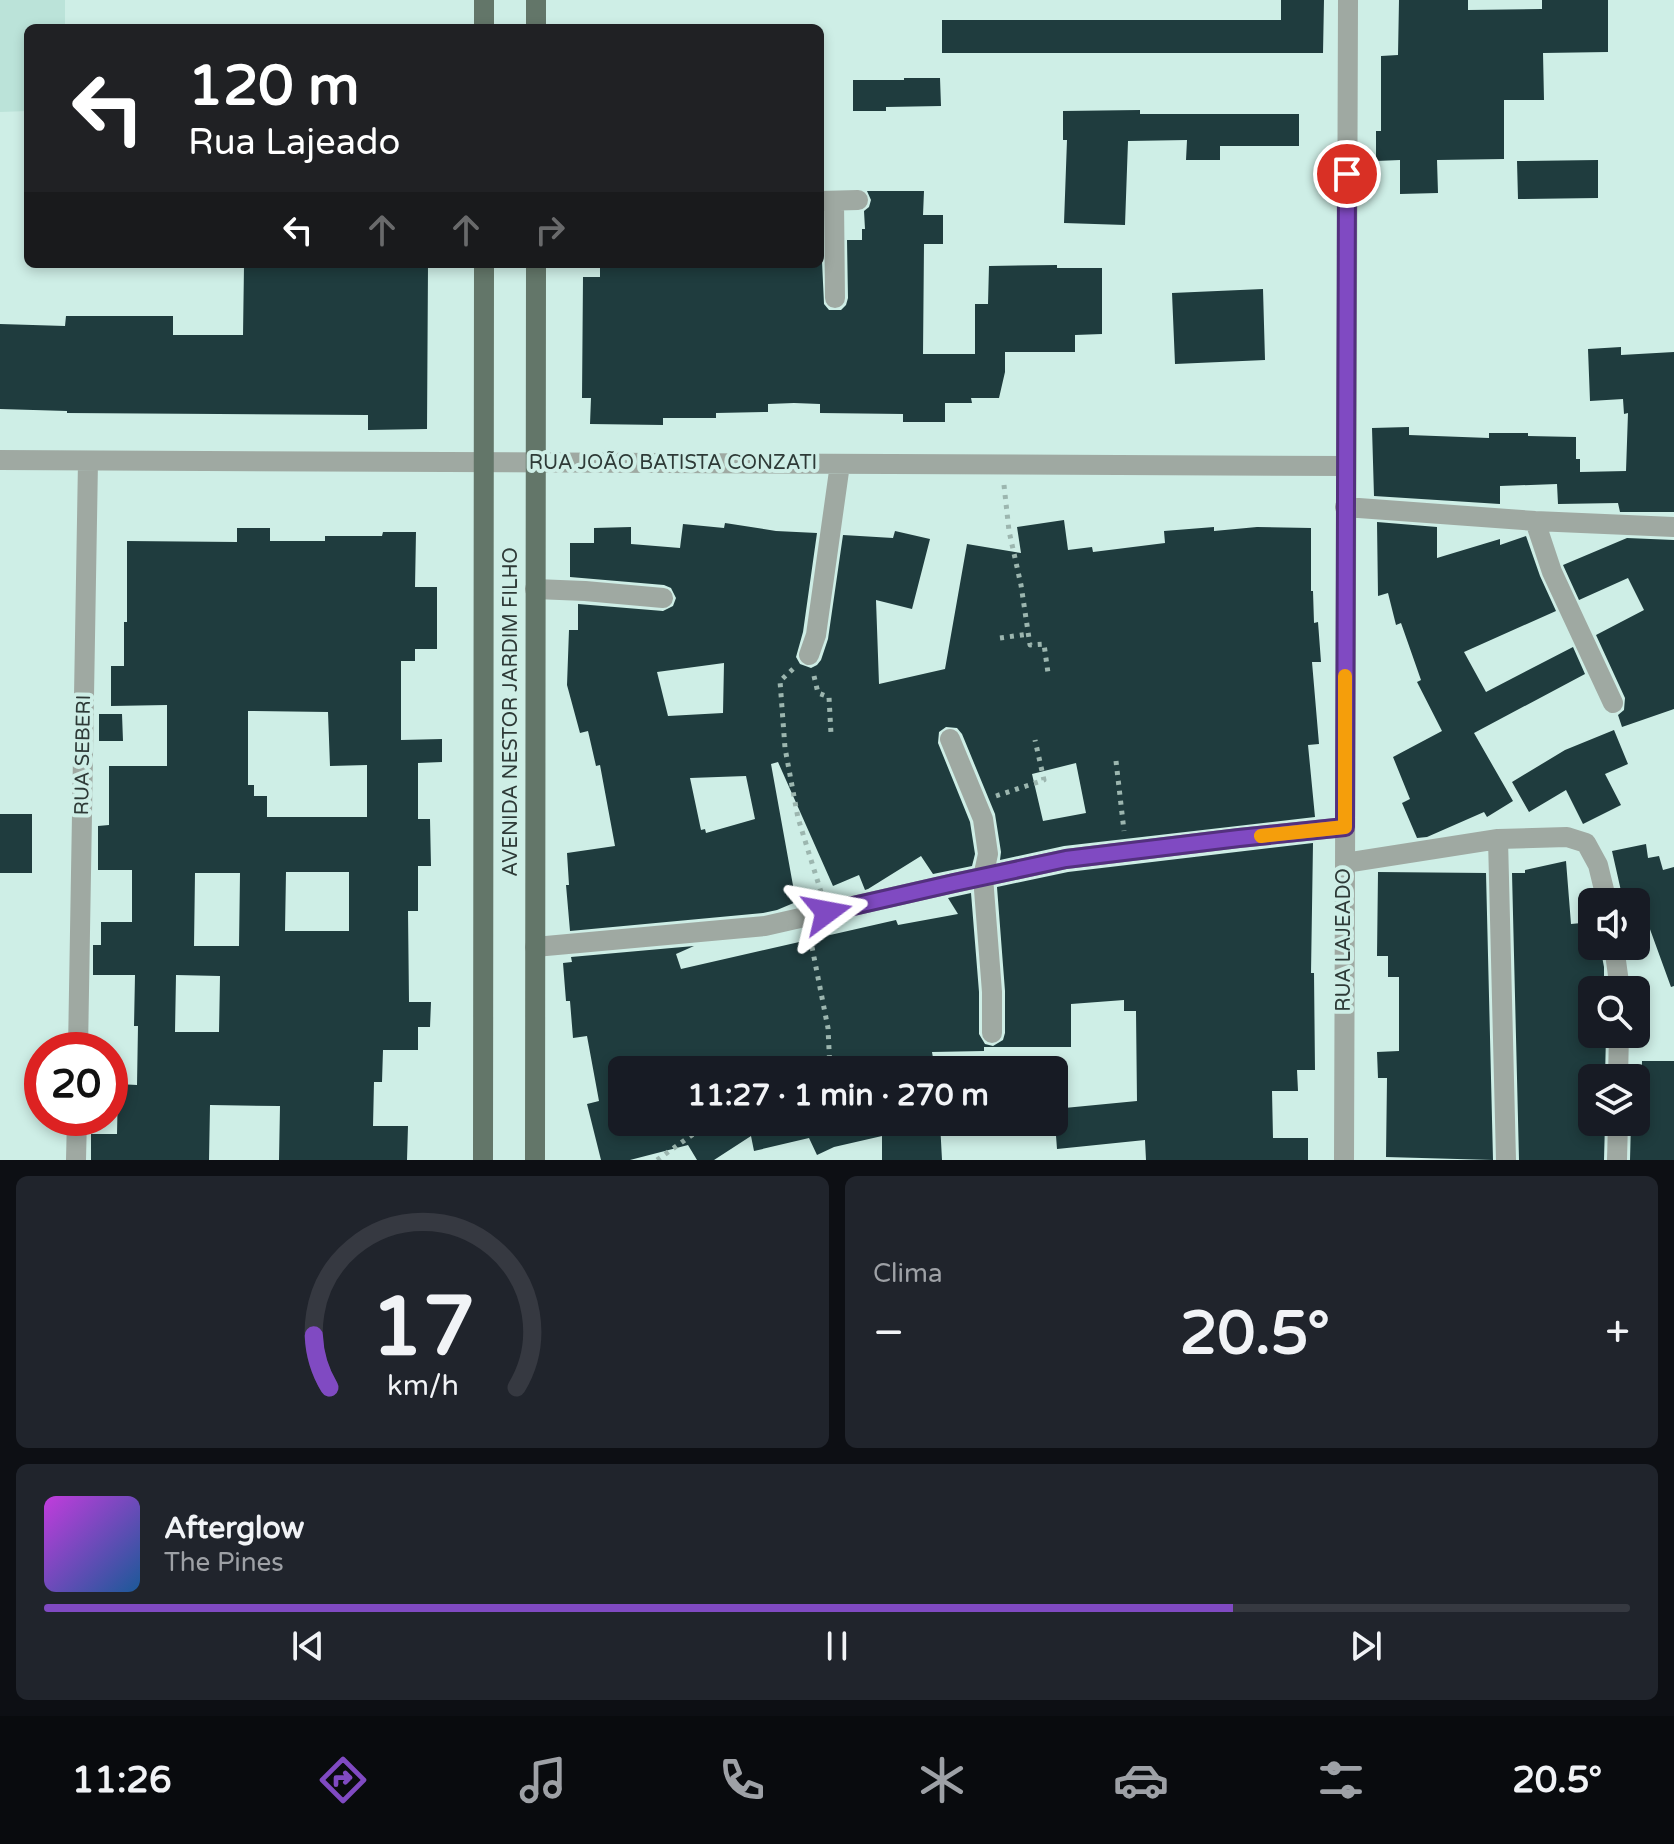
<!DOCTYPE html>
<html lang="pt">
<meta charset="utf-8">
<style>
body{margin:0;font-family:"Varela Round",sans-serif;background:#20242c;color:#f1f3f6;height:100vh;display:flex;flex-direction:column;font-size:30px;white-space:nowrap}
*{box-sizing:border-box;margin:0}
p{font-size:26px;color:#9ea1a6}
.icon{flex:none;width:44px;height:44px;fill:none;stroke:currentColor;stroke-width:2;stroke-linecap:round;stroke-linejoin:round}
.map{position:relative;height:1160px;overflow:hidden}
.panel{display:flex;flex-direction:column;gap:16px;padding:16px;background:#0d0f14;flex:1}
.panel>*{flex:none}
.top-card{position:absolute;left:24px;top:24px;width:800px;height:244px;border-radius:12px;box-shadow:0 4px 12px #0003;background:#202124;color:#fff;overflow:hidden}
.tools{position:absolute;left:1578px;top:888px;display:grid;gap:16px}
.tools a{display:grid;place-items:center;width:72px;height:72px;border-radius:12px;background:#171b24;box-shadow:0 4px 12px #0003;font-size:40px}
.speed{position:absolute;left:24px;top:1032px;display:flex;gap:16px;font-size:40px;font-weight:700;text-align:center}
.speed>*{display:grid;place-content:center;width:104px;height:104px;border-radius:50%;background:#171b24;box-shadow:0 4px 12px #0003;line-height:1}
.speed .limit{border:12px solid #d22;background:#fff;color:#111}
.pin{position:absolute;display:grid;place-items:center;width:68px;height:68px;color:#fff;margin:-34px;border:4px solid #fff;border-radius:50%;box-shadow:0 2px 8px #0007}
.me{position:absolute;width:88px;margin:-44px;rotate:77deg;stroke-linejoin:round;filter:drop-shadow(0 0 6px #0008)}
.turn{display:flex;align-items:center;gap:28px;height:168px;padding:0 32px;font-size:36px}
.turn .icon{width:104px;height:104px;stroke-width:2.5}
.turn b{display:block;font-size:56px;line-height:68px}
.lanes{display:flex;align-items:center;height:76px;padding:0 32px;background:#0003;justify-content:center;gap:40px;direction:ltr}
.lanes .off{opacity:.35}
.big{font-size:60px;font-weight:800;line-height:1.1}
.panel .widget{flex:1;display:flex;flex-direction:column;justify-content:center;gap:12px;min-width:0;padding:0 28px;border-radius:12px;background:#20242c}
.panel .dial{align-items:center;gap:0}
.dial svg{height:208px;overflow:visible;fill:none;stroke:#363941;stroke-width:7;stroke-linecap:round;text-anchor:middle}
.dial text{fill:#f1f3f6;stroke:none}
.song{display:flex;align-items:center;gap:24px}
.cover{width:96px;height:96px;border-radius:12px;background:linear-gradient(135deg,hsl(290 70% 55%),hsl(210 70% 35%))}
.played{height:8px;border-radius:4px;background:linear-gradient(90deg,#804ac2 75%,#363941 75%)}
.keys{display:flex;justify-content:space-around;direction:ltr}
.heat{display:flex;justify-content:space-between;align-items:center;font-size:44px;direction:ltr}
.panel .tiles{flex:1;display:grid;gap:16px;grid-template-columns:1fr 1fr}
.widget:last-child{grid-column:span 2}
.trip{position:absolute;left:608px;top:1056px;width:460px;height:80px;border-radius:12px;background:#171b24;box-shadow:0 4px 12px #0003;font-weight:800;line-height:80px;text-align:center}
.tab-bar{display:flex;height:128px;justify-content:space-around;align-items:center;background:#090b0e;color:#9ea1a6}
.tab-bar .icon{width:56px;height:56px}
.tab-bar .on{color:#804ac2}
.tab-bar b{font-size:36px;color:#f1f3f6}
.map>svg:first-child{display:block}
.built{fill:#bbe3d9}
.building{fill:#1f3c3e;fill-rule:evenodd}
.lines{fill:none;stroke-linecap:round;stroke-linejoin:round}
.path{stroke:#9cb6af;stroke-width:5;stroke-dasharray:4 6;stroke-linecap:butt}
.minor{stroke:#9fa9a2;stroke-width:20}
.major{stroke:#637669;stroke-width:20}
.route-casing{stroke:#53307e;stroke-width:20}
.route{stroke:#804ac2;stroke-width:14}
.slow{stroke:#f59e0b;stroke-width:14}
.labels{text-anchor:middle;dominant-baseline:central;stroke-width:8;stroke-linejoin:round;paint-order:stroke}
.street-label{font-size:20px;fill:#2e3a37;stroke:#ceeee6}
</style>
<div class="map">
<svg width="1674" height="1160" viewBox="0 0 1674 1160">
<rect width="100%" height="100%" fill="#ceeee6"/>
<path class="built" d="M 0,0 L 65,0 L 65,28 L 28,28 L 28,111 L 0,112 Z"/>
<path class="building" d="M 1281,0 L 1324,0 L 1323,53 L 942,53 L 942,20 L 1281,20 Z
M 1399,0 L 1468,0 L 1468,10 L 1542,9 L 1542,0 L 1608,0 L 1608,52 L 1543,53 L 1544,100 L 1504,100 L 1504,159 L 1437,160 L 1438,193 L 1400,194 L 1400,160 L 1376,161 L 1376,131 L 1381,131 L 1381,56 L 1398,55 Z
M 904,78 L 940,78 L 941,106 L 886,107 L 886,111 L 853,111 L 853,80 L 904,80 Z
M 1140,110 L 1140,114 L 1299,114 L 1299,146 L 1220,146 L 1220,160 L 1186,160 L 1187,140 L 1128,141 L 1125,225 L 1064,223 L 1067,140 L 1063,140 L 1063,111 Z
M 1598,160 L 1598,198 L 1518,199 L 1517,161 Z
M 867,191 L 924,191 L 923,215 L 943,215 L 943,244 L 924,244 L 923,354 L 975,354 L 975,304 L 988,304 L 989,266 L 1057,265 L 1057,268 L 1102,268 L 1102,334 L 1075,335 L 1075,352 L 1005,352 L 1005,372 L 999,398 L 971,398 L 972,403 L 945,403 L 945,422 L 903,422 L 903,414 L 820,413 L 820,404 L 794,403 L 768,404 L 768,412 L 716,413 L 716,418 L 663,418 L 663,425 L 590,424 L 591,398 L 582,398 L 583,277 L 600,277 L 600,264 L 820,264 L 821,240 L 824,304 L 829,310 L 841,310 L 846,305 L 848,298 L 847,240 L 862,240 L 862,229 L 865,229 L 864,211 L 869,207 L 871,200 Z
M 428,265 L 427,429 L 368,430 L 368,415 L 67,413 L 67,411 L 0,409 L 0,324 L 65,326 L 66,316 L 173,316 L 173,335 L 243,335 L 244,266 Z
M 1263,289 L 1265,360 L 1175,364 L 1172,293 Z
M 1621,347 L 1621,355 L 1674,352 L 1674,512 L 1620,512 L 1618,503 L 1558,504 L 1557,484 L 1500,486 L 1500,504 L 1374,496 L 1372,428 L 1409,427 L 1409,435 L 1489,438 L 1489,433 L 1528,433 L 1528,436 L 1576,437 L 1576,459 L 1580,459 L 1580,472 L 1626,471 L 1628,413 L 1624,414 L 1623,399 L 1590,401 L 1588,349 Z
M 1064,520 L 1068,550 L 1092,547 L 1093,552 L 1165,543 L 1164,531 L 1214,527 L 1214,531 L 1257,527 L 1311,528 L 1311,591 L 1313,591 L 1314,623 L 1318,622 L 1321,662 L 1312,662 L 1319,744 L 1308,745 L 1315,817 L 1064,846 L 1000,860 L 1001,852 L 995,814 L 962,734 L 957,728 L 946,727 L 939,732 L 938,743 L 970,822 L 975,854 L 972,866 L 933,874 L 921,856 L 868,889 L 865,890 L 859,875 L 833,886 L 778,762 L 771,764 L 796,902 L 777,910 L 763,913 L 570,931 L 566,885 L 569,885 L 567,853 L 615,846 L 600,765 L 596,766 L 588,731 L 580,733 L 567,685 L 569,630 L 578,630 L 578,604 L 663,611 L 673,606 L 676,598 L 671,588 L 664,585 L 570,577 L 570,543 L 594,543 L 594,528 L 631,527 L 631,544 L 680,548 L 683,524 L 724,528 L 725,523 L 776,531 L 817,533 L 803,632 L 796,657 L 800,664 L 811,668 L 817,665 L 821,660 L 828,639 L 843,535 L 893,538 L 895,531 L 930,539 L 912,609 L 876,600 L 879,684 L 945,669 L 967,544 L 1021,553 L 1017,527 ZM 724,663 L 723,713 L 668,716 L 657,672 ZM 1076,763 L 1086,813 L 1043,821 L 1032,774 ZM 746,776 L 755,819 L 706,833 L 705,829 L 701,830 L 690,778 Z
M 1377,522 L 1437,527 L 1437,558 L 1500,539 L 1500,545 L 1526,536 L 1540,576 L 1556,611 L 1464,652 L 1486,692 L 1573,647 L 1585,674 L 1474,733 L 1513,801 L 1487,817 L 1484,812 L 1427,837 L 1417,838 L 1402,803 L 1410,799 L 1393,757 L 1442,731 L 1417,682 L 1421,680 L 1401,623 L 1396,625 L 1388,593 L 1378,596 Z
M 237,528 L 270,528 L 270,541 L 325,541 L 325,536 L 382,536 L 383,532 L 416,532 L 415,587 L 437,587 L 437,649 L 415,649 L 415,661 L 401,661 L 401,740 L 442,739 L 442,762 L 418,763 L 418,819 L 430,819 L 431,866 L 418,866 L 418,911 L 408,911 L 409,1002 L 431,1002 L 430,1027 L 418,1027 L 418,1050 L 383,1050 L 382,1082 L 374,1082 L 373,1126 L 408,1126 L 407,1160 L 279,1160 L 280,1106 L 210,1105 L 209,1160 L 91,1160 L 91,1134 L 117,1134 L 118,1084 L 137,1085 L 138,1026 L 134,1026 L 135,975 L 93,975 L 93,945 L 101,945 L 101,922 L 132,922 L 132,870 L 98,870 L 98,826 L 109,825 L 109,766 L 167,766 L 167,705 L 111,706 L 111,666 L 124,666 L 124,622 L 127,622 L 127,541 L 237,542 ZM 248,711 L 328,712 L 330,766 L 367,765 L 367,817 L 267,817 L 267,796 L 254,796 L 254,785 L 248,785 ZM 286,872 L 349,872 L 349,931 L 285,931 ZM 195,873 L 240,873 L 239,946 L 194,946 ZM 176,975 L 220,976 L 219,1032 L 175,1032 Z
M 1627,538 L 1674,540 L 1674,709 L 1622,727 L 1618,715 L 1624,710 L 1625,698 L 1596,635 L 1644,610 L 1628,578 L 1579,600 L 1563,565 Z
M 99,714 L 122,714 L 123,741 L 99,741 Z
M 1614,730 L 1628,764 L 1605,774 L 1621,805 L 1583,824 L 1566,790 L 1529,812 L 1512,782 L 1565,750 Z
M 0,814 L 32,814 L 32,873 L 0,873 Z
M 1313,843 L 1311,973 L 1314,973 L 1315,1070 L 1297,1070 L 1298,1091 L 1272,1091 L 1273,1138 L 1308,1138 L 1308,1160 L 1146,1160 L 1145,1140 L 1057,1149 L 1054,1109 L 1137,1101 L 1136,1011 L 1124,1011 L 1124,1000 L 1071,1004 L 1071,1047 L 984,1047 L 984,1051 L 932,1052 L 935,1070 L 622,1070 L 622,1122 L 940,1122 L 942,1160 L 882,1160 L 882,1136 L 834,1147 L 817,1155 L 809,1138 L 754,1151 L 751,1136 L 714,1160 L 697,1160 L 688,1145 L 630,1160 L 601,1160 L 587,1104 L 599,1101 L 587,1036 L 573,1038 L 570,1001 L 566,1001 L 563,963 L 572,962 L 571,957 L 694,946 L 676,954 L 681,969 L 896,920 L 898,925 L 958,914 L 948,898 L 971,893 L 979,992 L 979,1034 L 985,1044 L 993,1046 L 1003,1040 L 1005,1033 L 1005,991 L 997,887 L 1068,872 Z
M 1646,844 L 1648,858 L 1659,856 L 1663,870 L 1674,867 L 1674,986 L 1671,987 L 1635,888 L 1621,891 L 1612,851 Z
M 1566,861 L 1571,924 L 1592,922 L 1592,946 L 1600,946 L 1604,967 L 1604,988 L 1592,989 L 1592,1034 L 1606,1034 L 1605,1078 L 1592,1078 L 1592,1122 L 1605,1122 L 1604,1160 L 1519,1160 L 1512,873 L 1525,873 L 1525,870 Z
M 1378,872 L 1486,873 L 1493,1160 L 1386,1157 L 1387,1078 L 1378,1078 L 1377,1052 L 1399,1051 L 1399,977 L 1388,977 L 1388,956 L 1377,956 Z
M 1642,1061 L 1674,1061 L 1674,1160 L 1630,1160 L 1631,1122 L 1640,1122 Z"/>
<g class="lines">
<path class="path" d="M 1004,485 L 1009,531 L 1021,585 L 1030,645 L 1044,644 L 1048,673
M 1000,638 L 1029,634
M 793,669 L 780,681 L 785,748 L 798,818 L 821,892
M 814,676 L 818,693 L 829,697 L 831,734
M 1116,761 L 1124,831
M 996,796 L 1044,780 L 1035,740
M 810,937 L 828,1028 L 830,1070
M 657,1160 L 710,1122"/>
<path class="minor" d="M 820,201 L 858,200
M 834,201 L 835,298
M 0,460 L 1346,466
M 1345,507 L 1535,521 L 1674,527
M 1535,521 L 1552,572 L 1613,703
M 535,589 L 585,591 L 663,598
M 809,655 L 816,635 L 840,464
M 950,739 L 983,819 L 988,854 L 983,877 L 992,992 L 992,1033
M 1498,839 L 1506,1160
M 1345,863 L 1498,839 L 1567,837 L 1586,843 L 1598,865 L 1607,902
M 1614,946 L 1620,990
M 535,947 L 765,926 L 954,883 L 1066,859 L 1239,838 L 1345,827
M 78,1050 L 88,461
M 1618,1078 L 1619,1034
M 76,1160 L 77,1118
M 1344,1160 L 1348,0
M 1617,1160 L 1618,1122"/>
<path class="major" d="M 536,0 L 536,28
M 484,28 L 484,0
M 483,1160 L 484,264
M 535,1160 L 536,264"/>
</g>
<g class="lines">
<defs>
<path id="route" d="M 827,912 L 954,883 L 1066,859 L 1239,838 L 1345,827 L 1347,174"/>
</defs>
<use href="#route" class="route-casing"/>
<use href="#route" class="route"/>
<path class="slow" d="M 1261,836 L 1345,827 L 1345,676"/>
</g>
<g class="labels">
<g class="street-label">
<text x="673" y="463">RUA JOÃO BATISTA CONZATI</text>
<text transform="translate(511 712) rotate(-90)">AVENIDA NESTOR JARDIM FILHO</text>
<text transform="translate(83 755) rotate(-89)">RUA SEBERI</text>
<text transform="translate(1344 940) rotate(-90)">RUA LAJEADO</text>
</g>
</g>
</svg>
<div class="tools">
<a><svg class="icon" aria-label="sound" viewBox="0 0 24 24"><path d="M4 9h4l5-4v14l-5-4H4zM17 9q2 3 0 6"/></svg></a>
<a><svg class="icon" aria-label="search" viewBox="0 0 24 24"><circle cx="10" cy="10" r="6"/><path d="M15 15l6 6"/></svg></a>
<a><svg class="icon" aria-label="layers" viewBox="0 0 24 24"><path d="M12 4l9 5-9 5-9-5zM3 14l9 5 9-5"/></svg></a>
</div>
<div class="speed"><div class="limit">20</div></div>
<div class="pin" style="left:1347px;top:174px;background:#d93025"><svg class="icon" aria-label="arrive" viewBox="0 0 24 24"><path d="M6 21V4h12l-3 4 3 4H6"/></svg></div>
<svg class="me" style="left:827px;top:912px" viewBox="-20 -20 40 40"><path d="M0-17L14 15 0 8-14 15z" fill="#804ac2" stroke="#fff" stroke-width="4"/></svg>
<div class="trip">11:27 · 1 min · 270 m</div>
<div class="top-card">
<div class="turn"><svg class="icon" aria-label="left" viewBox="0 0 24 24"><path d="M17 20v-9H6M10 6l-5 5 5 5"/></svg><div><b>120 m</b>Rua Lajeado</div></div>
<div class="lanes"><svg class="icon" aria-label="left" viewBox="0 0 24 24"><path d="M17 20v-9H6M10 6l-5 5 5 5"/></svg><svg class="icon off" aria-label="ahead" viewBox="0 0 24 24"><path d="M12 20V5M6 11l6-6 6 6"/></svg><svg class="icon off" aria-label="ahead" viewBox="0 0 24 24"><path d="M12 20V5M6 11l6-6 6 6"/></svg><svg class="icon off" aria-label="right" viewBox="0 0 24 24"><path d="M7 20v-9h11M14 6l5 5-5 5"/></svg></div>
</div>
</div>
<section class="panel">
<div class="tiles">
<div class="widget dial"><svg viewBox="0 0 100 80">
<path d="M14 69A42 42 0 1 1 86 69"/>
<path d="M14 69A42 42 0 0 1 8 49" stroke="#804ac2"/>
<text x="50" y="56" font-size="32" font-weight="700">17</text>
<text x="50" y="72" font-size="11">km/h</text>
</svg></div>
<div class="widget"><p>Clima</p>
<div class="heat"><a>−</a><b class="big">20.5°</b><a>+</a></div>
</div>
<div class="widget">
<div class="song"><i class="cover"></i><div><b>Afterglow</b><p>The Pines</p></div></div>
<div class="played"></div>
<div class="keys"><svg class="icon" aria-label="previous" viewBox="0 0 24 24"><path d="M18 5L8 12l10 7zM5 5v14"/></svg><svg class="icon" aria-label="pause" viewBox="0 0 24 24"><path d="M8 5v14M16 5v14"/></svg><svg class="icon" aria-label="next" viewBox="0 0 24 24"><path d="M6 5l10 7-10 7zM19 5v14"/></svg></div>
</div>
</div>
</section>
<nav class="tab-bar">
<b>11:26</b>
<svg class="icon on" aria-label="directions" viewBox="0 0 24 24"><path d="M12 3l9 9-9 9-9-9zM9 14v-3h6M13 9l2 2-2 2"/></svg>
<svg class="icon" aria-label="music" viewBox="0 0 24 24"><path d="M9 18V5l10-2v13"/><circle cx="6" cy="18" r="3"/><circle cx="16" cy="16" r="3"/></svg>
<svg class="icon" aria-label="phone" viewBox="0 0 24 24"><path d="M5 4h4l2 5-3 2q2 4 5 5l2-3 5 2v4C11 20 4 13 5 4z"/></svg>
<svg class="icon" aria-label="climate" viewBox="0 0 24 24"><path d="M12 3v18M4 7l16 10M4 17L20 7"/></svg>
<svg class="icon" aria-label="car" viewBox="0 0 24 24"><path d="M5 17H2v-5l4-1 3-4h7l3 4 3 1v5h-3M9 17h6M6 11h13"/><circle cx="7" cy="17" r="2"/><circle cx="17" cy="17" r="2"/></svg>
<svg class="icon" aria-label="filters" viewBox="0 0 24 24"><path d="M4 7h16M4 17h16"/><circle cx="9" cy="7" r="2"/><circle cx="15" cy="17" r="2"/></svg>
<b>20.5°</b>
</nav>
